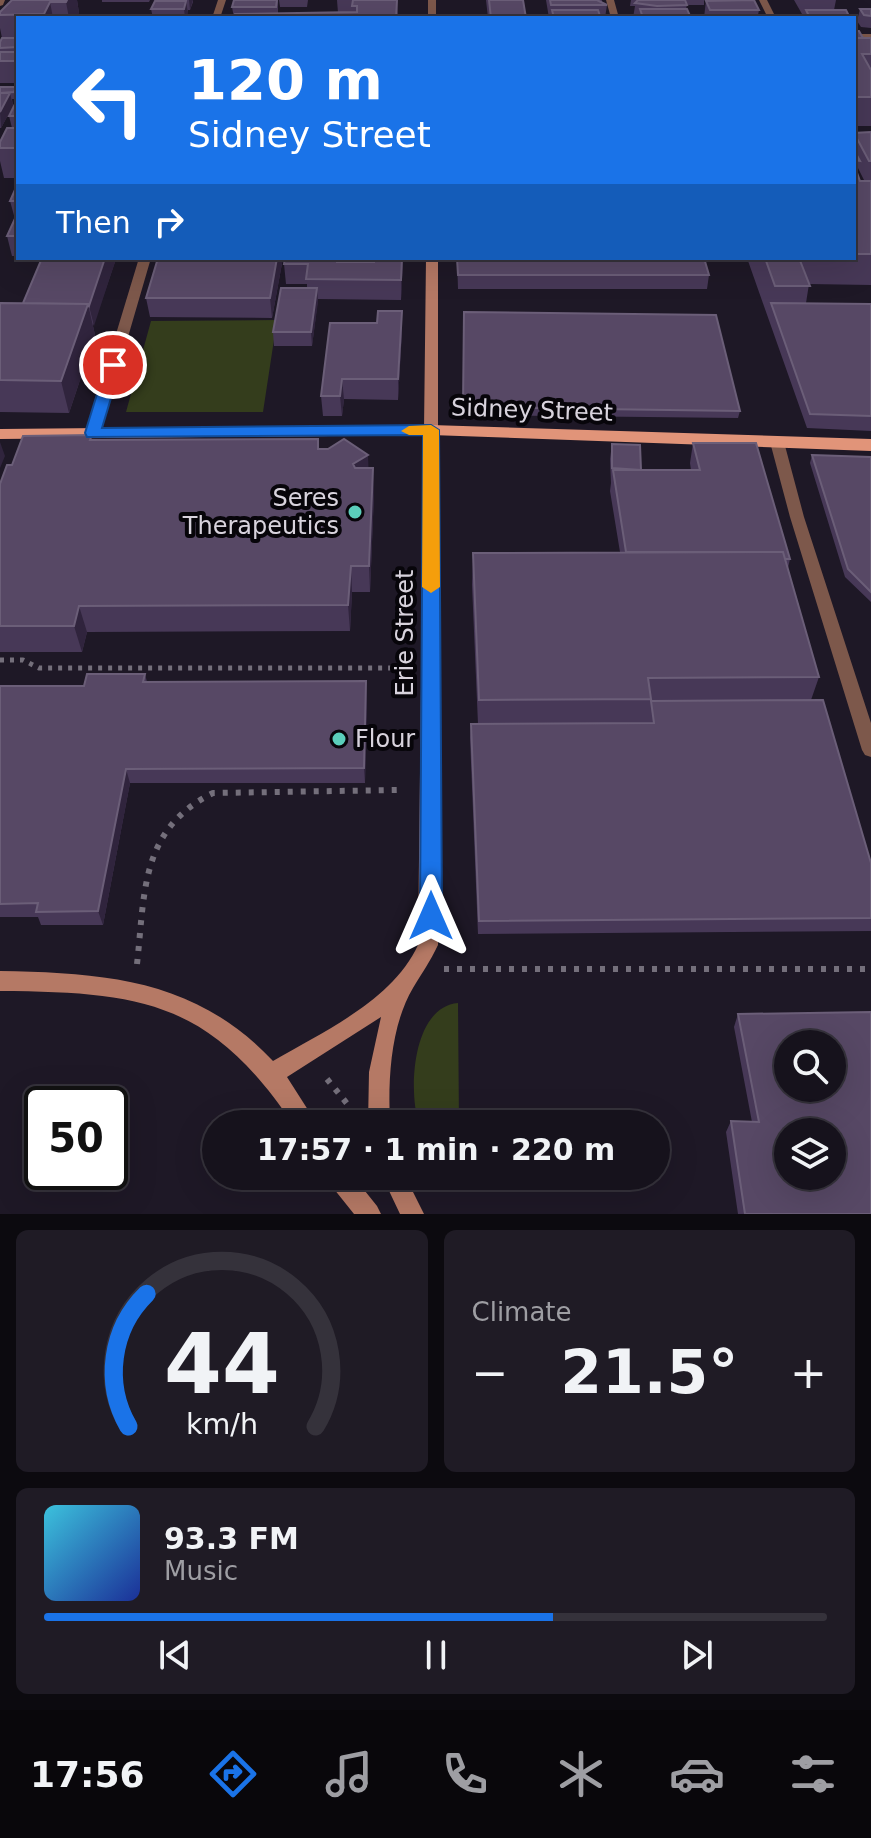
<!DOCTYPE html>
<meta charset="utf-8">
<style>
body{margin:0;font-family:"DejaVu Sans",sans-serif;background:#1f1b25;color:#f1f3f6;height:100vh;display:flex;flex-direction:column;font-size:30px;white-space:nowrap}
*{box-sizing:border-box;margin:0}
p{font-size:26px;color:#9e9ea3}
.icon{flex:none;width:44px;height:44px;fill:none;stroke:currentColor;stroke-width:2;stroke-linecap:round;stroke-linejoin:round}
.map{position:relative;height:1214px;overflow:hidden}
.details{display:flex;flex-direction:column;gap:16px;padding:16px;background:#0c0a0f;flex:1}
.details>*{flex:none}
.hud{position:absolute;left:16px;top:16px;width:840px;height:244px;border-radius:0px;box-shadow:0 8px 32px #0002,0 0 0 2px #35323b;background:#1a73e8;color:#fff;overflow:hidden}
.tools{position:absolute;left:774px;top:1030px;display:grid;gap:16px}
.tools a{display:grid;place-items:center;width:72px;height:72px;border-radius:50%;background:#16121c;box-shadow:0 8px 32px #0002,0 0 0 2px #35323b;font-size:40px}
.speed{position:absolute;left:24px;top:1086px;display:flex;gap:16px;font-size:40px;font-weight:700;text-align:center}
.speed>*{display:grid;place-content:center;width:104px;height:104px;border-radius:50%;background:#16121c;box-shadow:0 8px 32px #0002,0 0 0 2px #35323b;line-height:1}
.speed .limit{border:4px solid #111;border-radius:12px;background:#fff;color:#111}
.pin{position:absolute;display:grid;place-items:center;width:68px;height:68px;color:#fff;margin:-34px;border:4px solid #fff;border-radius:50%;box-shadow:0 2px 8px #0007}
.me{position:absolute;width:88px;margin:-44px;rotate:0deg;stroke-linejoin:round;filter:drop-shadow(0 0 6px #0008)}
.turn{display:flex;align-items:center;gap:28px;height:168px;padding:0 40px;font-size:36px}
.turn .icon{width:104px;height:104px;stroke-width:2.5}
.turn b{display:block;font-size:56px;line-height:68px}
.then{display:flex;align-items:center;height:76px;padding:0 40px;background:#0003;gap:16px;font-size:30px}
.big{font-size:60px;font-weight:800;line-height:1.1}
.details .tile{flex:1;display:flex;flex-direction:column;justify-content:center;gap:12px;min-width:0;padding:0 28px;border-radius:12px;background:#1f1b25}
.details .dial{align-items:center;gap:0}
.dial svg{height:208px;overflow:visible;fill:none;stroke:#35323b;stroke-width:7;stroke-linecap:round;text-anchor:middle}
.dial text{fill:#f1f3f6;stroke:none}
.song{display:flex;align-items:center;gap:24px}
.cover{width:96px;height:96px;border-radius:12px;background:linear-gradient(135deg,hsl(190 70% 55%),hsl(230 70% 35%))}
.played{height:8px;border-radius:4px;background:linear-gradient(90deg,#1a73e8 65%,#35323b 65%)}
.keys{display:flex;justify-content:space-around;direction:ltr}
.heat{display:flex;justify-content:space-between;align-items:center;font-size:44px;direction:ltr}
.details .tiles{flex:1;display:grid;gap:16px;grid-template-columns:1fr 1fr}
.tile:last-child{grid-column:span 2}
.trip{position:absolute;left:202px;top:1110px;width:468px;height:80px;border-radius:40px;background:#16121c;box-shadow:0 8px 32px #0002,0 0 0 2px #35323b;font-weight:800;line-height:80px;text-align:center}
.tab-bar{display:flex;height:128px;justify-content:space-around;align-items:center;background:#09070b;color:#9e9ea3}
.tab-bar .icon{width:56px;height:56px}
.tab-bar .active{color:#1a73e8}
.tab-bar b{font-size:36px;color:#f1f3f6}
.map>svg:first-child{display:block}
.green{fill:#343d1c}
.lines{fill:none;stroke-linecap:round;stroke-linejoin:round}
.path-far1{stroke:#746f7b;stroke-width:5;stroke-dasharray:4 6;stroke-linecap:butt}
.path{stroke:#746f7b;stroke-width:6;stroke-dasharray:5 8;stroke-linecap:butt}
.minor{fill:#7d584b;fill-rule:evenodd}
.tertiary{fill:#7d584b;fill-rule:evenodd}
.secondary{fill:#b57965;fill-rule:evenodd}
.primary{fill:#e19479;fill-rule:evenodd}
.wall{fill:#473857;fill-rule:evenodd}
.shaded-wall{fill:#30243d}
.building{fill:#574865;stroke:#6b5e78;stroke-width:2;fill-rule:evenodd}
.route{fill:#1a73e8;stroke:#114b97;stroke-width:2}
.slow{fill:#f59e0b}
.poi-dot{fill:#5bcebb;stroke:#07050a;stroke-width:3}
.labels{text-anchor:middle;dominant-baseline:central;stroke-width:8;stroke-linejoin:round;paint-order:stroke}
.street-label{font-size:24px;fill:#d8d3dd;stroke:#07050a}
.poi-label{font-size:24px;fill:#d8d3dd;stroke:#07050a;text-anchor:end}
</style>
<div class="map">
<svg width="871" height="1214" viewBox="0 0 871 1214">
<rect width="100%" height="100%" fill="#1e1826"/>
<path class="green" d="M 277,320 L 263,412 L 126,412 L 151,321 Z
M 458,1003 L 459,1124 L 419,1124 C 408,1091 412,1007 458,1003 Z"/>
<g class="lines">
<path class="path-far1" d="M 0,660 L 23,660 L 39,668 L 406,668"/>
<path class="path" d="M 137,964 C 145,893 140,829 213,793 L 398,790
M 444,969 L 871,969
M 327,1079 L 349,1106"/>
<path class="minor" d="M 218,0 L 226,0 L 220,18 L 212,18 Z
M 428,0 L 436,0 L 436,18 L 428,18 Z
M 606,0 L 614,0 L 619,18 L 611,18 Z
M 759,0 L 767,0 L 776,18 L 768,18 Z
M 854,34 L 871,34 L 871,40 L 854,40 Z
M 139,258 L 151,258 L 100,433 L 98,436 L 88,436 L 86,433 Z
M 777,438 L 784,442 L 804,517 L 871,723 L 871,757 L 865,755 L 862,750 L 790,517 L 770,442 Z"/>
<path class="tertiary" d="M 0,0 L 5,0 L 3,5 L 0,6 Z"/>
<path class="secondary" d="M 426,258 L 438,258 L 438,945 C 430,962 422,973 413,988 C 390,1027 388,1081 390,1124 L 368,1124 L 369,1072 L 381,1017 L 287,1077 L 317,1124 L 293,1124 C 210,1001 141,992 0,991 L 0,971 C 106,973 196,979 273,1061 C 324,1031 392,1001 418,945 Z
M 327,1176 L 353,1176 L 377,1206 L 381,1214 L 354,1214 L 330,1184 Z
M 382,1176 L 405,1176 L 424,1214 L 400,1214 Z"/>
<path class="primary" d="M 431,425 L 871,439 L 871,451 L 431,435 L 0,439 L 0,429 Z"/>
</g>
<path class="wall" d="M 12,0 L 77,0 L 79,13 L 73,18 L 18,18 L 18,83 L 0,83 L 0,42 L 2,38 L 0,28 L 0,12 Z
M 102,0 L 150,0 L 149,2 L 102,2 Z
M 152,0 L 193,0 L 193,2 L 190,10 L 188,10 L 186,18 L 153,18 L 151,9 L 162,1 Z
M 234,0 L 278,0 L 278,14 L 338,13 L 337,0 L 397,0 L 398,18 L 234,18 L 232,7 Z
M 279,0 L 308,0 L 307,7 L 280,7 Z
M 486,0 L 523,0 L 526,18 L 488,18 Z
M 546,0 L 602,0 L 602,3 L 607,5 L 605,18 L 549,18 Z
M 631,0 L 704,0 L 704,5 L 687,5 L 686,9 L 691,18 L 633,18 L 635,6 L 630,6 Z
M 706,0 L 754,0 L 759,10 L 758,15 L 763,18 L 704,18 Z
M 794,0 L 836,0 L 834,10 L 849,16 L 849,18 L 805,18 L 806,14 L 802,14 Z
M 860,9 L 871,9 L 871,28 L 861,27 L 857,21 Z
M 854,31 L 863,38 L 871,54 L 871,126 L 854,126 Z
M 0,87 L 16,87 L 18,93 L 15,99 L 12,99 L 13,106 L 1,128 L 0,128 Z
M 18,98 L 18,178 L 4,178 L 0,161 L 0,142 L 12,128 L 9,116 Z
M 871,132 L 871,180 L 864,180 L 858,168 L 857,173 L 860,181 L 871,181 L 871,285 L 809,284 L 806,303 L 871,304 L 871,431 L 807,428 L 747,258 L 854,258 L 854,133 Z
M 18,183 L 18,256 L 12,256 L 7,236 L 15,219 L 10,201 Z
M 42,258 L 115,258 L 116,259 L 93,326 L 95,335 L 69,413 L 0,412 L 0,303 L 23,303 Z
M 158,258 L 283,258 L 272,318 L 150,317 L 146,298 Z
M 285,258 L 403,258 L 401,300 L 318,299 L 312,346 L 274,346 L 273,332 L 307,288 L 307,284 L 286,284 L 284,264 ZM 340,261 L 374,261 L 340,262 Z
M 457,258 L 709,275 L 707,289 L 458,289 Z
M 402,311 L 402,331 L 398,400 L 344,399 L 342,416 L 323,416 L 321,396 L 377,323 Z
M 464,312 L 740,411 L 738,418 L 463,415 Z
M 93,440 L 319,449 L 368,468 L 374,493 L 370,592 L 352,592 L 350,631 L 87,632 L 82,652 L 0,652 L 0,484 L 12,465 Z
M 693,443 L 790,559 L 788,568 L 819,677 L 811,700 L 871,863 L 871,931 L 478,934 L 470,738 L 471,724 L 478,724 L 472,585 L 473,553 L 620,552 L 610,491 L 611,483 L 610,459 L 612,444 L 641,470 L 691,470 L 690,463 Z
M 812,455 L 871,457 L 871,602 L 845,577 L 810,463 Z
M 145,674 L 147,682 L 367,696 L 365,783 L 130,783 L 103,925 L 41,925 L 38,917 L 0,917 L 0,686 L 84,686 Z
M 738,1014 L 871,1214 L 738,1214 L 726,1132 L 731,1121 L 752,1122 L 734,1027 Z"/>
<path class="shaded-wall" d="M 63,0 L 77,0 L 79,13 L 73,18 L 69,18 L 66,2 Z
M 189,0 L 193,0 L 190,10 Z
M 186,1 L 188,13 L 186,18 L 185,18 L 184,9 Z
M 50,2 L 53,18 L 44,18 L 44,14 Z
M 16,87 L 18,93 L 15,99 L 14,92 Z
M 10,93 L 13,106 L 1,128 L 0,112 Z
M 105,258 L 115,258 L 116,259 L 94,326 L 89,306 Z
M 277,258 L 283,258 L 272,318 L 270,298 Z
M 402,258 L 403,258 L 401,300 L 401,280 Z
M 317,288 L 318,302 L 312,346 L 311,332 Z
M 88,304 L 95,335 L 69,413 L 61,381 Z
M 402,311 L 402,331 L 398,400 L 398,379 Z
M 342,379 L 344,399 L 342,416 L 340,396 Z
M 0,442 L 5,456 L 0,468 Z
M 368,455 L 369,481 L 354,490 L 353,464 Z
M 373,468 L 374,493 L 370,592 L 369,566 Z
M 351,566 L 352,592 L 350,631 L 348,605 Z
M 79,606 L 87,632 L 82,652 L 74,626 Z
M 366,681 L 367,696 L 365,783 L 364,768 Z
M 126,769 L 130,783 L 103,925 L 98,911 Z"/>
<path class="building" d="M 12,0 L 67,0 L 66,2 L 50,2 L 44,14 L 0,15 L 0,12 Z
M 234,0 L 277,0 L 276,7 L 232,7 Z
M 353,0 L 397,0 L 396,18 L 234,18 L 235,14 L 357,12 L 357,6 L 352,6 Z
M 489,0 L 523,0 L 526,18 L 491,18 Z
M 550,0 L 597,0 L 607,5 L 551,5 Z
M 638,0 L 685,0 L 687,5 L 657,6 L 635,3 Z
M 754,0 L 759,10 L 710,10 L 706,1 Z
M 155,1 L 186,1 L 184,9 L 151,9 Z
M 640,9 L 687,9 L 691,18 L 638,17 L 642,15 Z
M 860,9 L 871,9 L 871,16 L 864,15 Z
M 552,10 L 598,10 L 600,16 L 605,18 L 554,18 Z
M 806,10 L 846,10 L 849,16 L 842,16 L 843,18 L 841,18 L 809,16 Z
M 713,15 L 762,15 L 763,18 L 714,18 Z
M 854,31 L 859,31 L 863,38 L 854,38 Z
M 2,38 L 18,38 L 18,47 L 0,48 L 0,42 Z
M 854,38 L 871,38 L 871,54 L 862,54 L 871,70 L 871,97 L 856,97 L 854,94 Z
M 0,52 L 18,52 L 18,61 L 0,61 Z
M 0,87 L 16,87 L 14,92 L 0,93 Z
M 0,93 L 10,93 L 0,112 Z
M 18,98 L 18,116 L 9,116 Z
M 7,128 L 18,128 L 18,148 L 0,148 L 0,142 Z
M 871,132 L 871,161 L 869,161 L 854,133 Z
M 854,150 L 860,161 L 854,160 Z
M 854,170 L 856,170 L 860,181 L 871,181 L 871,254 L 854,254 Z
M 18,183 L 18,201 L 10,201 Z
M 18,212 L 18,236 L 7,236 Z
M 42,258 L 105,258 L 89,306 L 88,304 L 23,303 Z
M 158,258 L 277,258 L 270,298 L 146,298 Z
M 285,258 L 337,258 L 337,262 L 374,262 L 374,258 L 402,258 L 401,280 L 306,279 L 308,264 L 284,264 Z
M 457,258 L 704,258 L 709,275 L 458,275 Z
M 765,258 L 799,258 L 810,286 L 775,286 Z
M 281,288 L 317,288 L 311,332 L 273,332 Z
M 0,303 L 88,304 L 61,381 L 0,380 Z
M 771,303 L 871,304 L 871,416 L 810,414 Z
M 378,311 L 402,311 L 398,379 L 342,379 L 340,396 L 321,396 L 330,323 L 377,323 Z
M 464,312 L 716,315 L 740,411 L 463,407 Z
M 92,435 L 90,440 L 318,439 L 318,449 L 328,449 L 344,439 L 368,455 L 353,464 L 355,468 L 373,468 L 369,566 L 351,566 L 348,605 L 79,606 L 74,626 L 0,626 L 0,484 L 7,465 L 12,465 L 23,436 Z
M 693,443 L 756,443 L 790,559 L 785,559 L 783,552 L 626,552 L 613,470 L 700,470 Z
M 612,444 L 640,445 L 641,470 L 612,468 Z
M 812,455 L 871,457 L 871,592 L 848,569 Z
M 783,552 L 819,677 L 648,678 L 651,699 L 479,700 L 473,553 Z
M 87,674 L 145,674 L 143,682 L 366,681 L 364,768 L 126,769 L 98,911 L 36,912 L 38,903 L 0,904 L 0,686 L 84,686 Z
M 823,700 L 871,863 L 871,918 L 479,921 L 471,724 L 654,723 L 651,701 Z
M 871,1012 L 871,1214 L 745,1214 L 731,1121 L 759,1122 L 738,1014 ZM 788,1044 L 832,1044 L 832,1088 L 788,1088 ZM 788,1132 L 832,1132 L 832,1176 L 788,1176 Z"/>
<path class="route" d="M 113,360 L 121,365 L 102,428 L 431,425 L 439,430 L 442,916 L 439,923 L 431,926 L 423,923 L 420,916 L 423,435 L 87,437 L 85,433 L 106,365 Z"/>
<path class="slow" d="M 431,425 L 439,430 L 440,587 L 431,593 L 422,587 L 423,435 L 409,435 L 401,431 L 409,426 Z"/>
<g class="poi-dot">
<circle cx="355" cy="512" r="8"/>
<circle cx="339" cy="739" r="8"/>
</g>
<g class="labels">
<g class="street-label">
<text transform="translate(532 410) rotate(2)">Sidney Street</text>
<text transform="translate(405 633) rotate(-90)">Erie Street</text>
</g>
<g class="poi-label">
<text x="339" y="498">Seres<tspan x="339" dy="28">Therapeutics</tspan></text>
<text x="355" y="739" text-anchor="start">Flour</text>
</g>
</g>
</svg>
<div class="tools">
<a><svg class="icon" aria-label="search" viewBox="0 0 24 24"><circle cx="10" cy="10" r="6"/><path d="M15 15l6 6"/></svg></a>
<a><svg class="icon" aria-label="layers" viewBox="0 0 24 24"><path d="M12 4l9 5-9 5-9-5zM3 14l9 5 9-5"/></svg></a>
</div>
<div class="speed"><div class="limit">50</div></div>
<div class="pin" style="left:113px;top:365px;background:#d93025"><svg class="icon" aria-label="arrive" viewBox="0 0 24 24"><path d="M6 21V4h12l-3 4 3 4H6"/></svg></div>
<svg class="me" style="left:431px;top:916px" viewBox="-20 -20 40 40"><path d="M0-17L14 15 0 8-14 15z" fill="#1a73e8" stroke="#fff" stroke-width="4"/></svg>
<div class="trip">17:57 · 1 min · 220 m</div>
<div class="hud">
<div class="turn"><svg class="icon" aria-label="left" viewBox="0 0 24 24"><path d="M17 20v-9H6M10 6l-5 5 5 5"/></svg><div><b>120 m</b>Sidney Street</div></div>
<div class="then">Then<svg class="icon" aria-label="right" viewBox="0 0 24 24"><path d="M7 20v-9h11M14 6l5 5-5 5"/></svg></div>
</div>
</div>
<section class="details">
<div class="tiles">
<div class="tile dial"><svg viewBox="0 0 100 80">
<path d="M14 69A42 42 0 1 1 86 69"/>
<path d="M14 69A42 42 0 0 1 21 18" stroke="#1a73e8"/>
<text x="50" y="56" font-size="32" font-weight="700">44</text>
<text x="50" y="72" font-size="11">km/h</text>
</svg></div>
<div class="tile"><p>Climate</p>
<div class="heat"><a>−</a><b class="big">21.5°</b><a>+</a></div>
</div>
<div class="tile">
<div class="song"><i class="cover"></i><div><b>93.3 FM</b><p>Music</p></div></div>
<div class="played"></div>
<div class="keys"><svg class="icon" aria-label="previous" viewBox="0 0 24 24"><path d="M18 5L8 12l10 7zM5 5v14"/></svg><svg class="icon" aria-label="pause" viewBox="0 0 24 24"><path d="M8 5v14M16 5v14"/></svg><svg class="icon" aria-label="next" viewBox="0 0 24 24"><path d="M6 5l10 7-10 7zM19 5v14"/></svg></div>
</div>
</div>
</section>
<nav class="tab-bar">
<b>17:56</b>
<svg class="icon active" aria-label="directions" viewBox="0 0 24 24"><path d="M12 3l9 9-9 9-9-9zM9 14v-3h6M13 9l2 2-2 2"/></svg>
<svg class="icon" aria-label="music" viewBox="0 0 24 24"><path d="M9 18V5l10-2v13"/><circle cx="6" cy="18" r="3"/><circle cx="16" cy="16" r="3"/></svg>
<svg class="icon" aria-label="phone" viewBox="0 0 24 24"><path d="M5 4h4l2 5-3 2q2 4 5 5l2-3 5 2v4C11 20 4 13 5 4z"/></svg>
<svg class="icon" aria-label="climate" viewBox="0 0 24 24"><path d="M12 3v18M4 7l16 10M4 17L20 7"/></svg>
<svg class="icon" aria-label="car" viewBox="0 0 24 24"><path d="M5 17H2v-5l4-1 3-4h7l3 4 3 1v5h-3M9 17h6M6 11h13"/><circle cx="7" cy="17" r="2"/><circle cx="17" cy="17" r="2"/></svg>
<svg class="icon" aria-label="filters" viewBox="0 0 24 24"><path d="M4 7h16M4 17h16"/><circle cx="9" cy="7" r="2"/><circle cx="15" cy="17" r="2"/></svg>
</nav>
